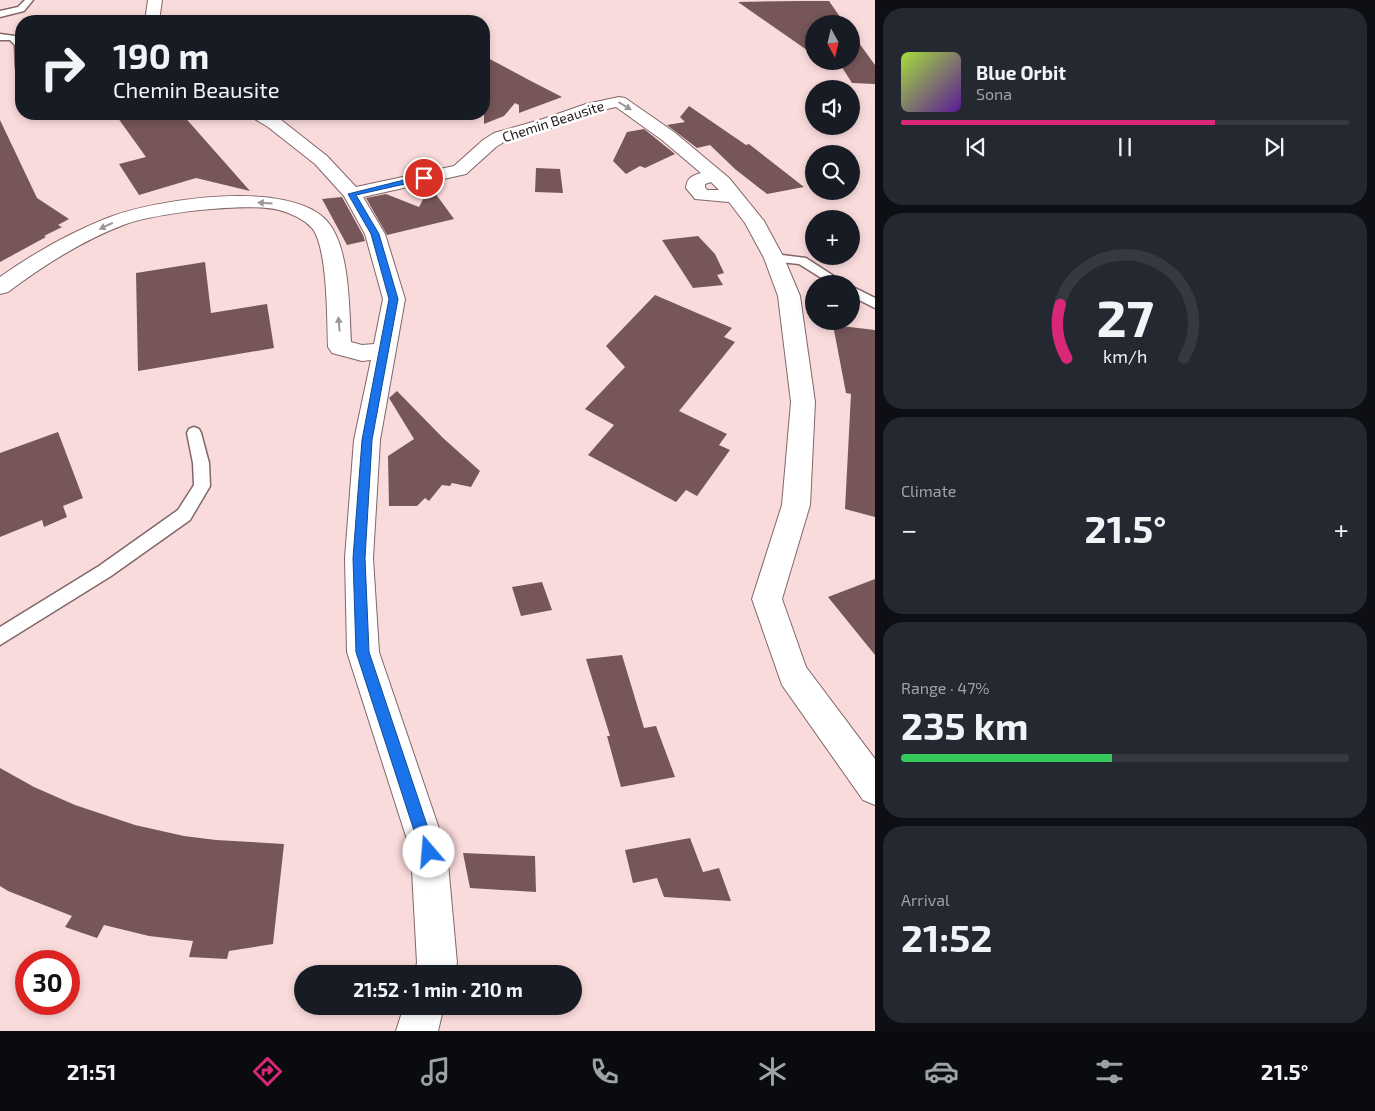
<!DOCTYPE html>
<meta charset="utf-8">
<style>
body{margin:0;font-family:"Exo 2",sans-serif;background:#242831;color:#f1f3f6;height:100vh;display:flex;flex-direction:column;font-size:19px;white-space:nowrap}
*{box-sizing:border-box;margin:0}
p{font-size:16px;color:#9ea1a6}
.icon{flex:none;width:28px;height:28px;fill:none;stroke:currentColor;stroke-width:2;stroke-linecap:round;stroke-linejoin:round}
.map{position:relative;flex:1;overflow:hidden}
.sheet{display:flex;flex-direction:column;gap:8px;padding:8px;background:#0d0f14;width:500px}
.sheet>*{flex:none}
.top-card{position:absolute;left:15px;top:15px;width:475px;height:105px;border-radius:20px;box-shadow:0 2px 8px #0003;background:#171b24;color:#f1f3f6;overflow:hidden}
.needle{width:32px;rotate:172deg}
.buttons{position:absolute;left:805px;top:15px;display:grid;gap:10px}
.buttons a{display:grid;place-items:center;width:55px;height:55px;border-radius:50%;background:#171b24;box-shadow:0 2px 8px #0003;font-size:25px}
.speed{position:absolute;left:15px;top:950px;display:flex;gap:10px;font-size:25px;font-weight:700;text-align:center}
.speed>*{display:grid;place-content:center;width:65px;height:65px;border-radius:50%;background:#171b24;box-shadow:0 2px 8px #0003;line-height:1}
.speed .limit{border:8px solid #d22;background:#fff;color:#111}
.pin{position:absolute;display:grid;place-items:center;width:42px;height:42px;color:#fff;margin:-21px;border:2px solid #fff;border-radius:50%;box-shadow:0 1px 5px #0007}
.me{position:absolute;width:55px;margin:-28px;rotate:342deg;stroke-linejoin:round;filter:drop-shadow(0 0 4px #0008)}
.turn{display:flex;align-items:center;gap:18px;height:105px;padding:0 15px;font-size:22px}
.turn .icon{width:65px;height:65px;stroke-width:2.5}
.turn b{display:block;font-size:35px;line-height:42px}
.big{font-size:38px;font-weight:700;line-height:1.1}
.sheet .tile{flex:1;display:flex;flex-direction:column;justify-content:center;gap:8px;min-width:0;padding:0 18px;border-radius:20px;background:#242831}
.sheet .dial{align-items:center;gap:0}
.dial svg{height:130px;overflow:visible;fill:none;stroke:#363941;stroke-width:7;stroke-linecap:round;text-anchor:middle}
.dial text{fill:#f1f3f6;stroke:none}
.song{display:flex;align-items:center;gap:15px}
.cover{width:60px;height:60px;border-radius:8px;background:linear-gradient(135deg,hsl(80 70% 55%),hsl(270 70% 35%))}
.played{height:5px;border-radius:2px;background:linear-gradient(90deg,#db2777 70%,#363941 70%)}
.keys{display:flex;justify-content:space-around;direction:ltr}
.heat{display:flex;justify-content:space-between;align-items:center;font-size:28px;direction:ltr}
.charge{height:8px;border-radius:4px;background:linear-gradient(90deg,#34c759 47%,#363941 0)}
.trip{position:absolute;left:294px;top:965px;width:288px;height:50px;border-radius:25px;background:#171b24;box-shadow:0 2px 8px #0003;font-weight:700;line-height:50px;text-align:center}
.tab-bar{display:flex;height:80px;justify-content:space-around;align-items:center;background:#090b0e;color:#9ea1a6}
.tab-bar .icon{width:35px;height:35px}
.tab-bar .on{color:#db2777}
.tab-bar b{font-size:22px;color:#f1f3f6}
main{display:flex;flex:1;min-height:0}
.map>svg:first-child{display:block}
.building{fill:#765658}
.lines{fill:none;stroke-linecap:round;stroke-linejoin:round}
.lane-casing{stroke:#816667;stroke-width:3}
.street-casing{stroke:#816667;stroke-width:2}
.lane{fill:#fff;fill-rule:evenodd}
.street{fill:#fff;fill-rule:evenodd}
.oneway{fill:#9c9798}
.route{fill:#1a73e8;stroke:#114b97}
.labels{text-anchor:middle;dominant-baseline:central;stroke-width:5;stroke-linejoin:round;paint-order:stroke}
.far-street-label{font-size:14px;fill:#231819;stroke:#fff}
</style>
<main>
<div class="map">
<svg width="875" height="1031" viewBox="0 0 875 1031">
<rect width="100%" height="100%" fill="#fadbdc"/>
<path class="building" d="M 798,1 L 829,1 L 845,24 L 814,24 L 814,55 L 738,2 Z
M 851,32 L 875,65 L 875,84 L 852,83 L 838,61 L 851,61 Z
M 484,56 L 529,80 L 562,97 L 519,113 L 519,105 L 515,103 L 504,116 L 484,124 Z
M 689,106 L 746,145 L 749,144 L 804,187 L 767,194 L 735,169 L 710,145 L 697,148 L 667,125 L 685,122 L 680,117 Z
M 115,114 L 182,114 L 250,191 L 196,178 L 139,195 L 119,164 L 146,157 Z
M 0,120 L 37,198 L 69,219 L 58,225 L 62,227 L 44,236 L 46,237 L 0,262 Z
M 644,129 L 675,154 L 645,168 L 640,166 L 626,174 L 613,161 L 627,132 Z
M 536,168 L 560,169 L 563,193 L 535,192 Z
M 430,186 L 454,219 L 387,235 L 366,198 L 386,194 L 419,207 Z
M 342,197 L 363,235 L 365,241 L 347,245 L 322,199 Z
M 698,236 L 715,254 L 724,273 L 717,275 L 723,285 L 693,288 L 662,240 Z
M 205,262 L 211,313 L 267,304 L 274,348 L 138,371 L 136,273 Z
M 655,295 L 732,328 L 724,337 L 735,342 L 679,411 L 727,434 L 719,445 L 730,450 L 697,496 L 686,490 L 676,502 L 588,455 L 614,425 L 585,409 L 625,367 L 606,346 Z
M 833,325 L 875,330 L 875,517 L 845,509 L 851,394 L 846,393 Z
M 397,391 L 443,438 L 480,471 L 471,487 L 452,483 L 450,486 L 442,485 L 429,501 L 425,498 L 417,506 L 389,506 L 388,456 L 414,439 L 389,398 Z
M 58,432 L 83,498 L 63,506 L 67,517 L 44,527 L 42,520 L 0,537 L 0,453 Z
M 875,579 L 875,655 L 828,597 Z
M 542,582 L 552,610 L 521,616 L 512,587 Z
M 622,655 L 644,728 L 656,726 L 675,777 L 621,787 L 607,736 L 610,736 L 586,659 Z
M 0,768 L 34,787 L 75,805 L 135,825 L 184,836 L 216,840 L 284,844 L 273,944 L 229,951 L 227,959 L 189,957 L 193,941 L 149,936 L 104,925 L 97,938 L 65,927 L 72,916 L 8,891 L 0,886 Z
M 690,838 L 703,872 L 719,868 L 731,901 L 664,897 L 657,878 L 633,883 L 625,850 Z
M 463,853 L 535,856 L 536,892 L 470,888 Z"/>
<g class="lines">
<defs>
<path id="lane" d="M 25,0 L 33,0 L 24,11 L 0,17 L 0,11 L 18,7 Z
M 0,34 L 15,36 L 21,41 L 21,71 L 16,68 L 15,45 L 10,40 L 0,40 Z
M 774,254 L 806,258 L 846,284 L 831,284 L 799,264 L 770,261 L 768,258 Z
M 851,286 L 875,298 L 875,308 L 851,296 Z
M 194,427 L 199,429 L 201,433 L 209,463 L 210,486 L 190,520 L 111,576 L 0,645 L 0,627 L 99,566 L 178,510 L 194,485 L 193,463 L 187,433 L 189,429 Z"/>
<path id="street" d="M 148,0 L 162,0 L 159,21 L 145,21 Z
M 619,97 L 625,98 L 674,132 L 729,178 L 764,221 L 784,258 L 800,296 L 815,402 L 810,505 L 782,599 L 806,667 L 875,759 L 875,805 L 863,800 L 782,685 L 752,599 L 782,505 L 791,402 L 778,296 L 764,258 L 745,223 L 729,202 L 695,199 L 686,188 C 687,178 691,176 701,173 L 662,140 L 616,107 L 598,111 L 555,127 L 507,140 L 496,147 L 466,174 L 363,197 L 385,234 L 405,299 L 380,440 L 373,558 L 379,652 L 447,852 L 457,963 L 454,974 L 414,974 L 417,963 L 411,852 L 347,652 L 345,558 L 354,440 L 371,360 L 362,361 L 332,353 L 328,347 C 327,320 328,248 312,228 C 304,219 290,213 279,210 C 246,202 158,213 126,224 C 83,240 44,265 8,292 L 0,294 L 0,277 C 34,253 71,232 110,217 C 157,199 290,179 327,221 C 350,247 349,308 351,342 L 362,345 L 374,344 L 383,299 L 365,234 L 344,196 L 315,164 L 268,127 L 253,118 L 251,114 L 271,114 L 280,119 L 327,156 L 356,187 L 454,166 L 483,140 L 494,133 L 543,119 L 586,104 ZM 711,182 L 719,190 L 707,190 L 705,187 L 705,184 Z
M 404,1006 L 444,1006 L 438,1031 L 396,1031 Z"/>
</defs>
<use href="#lane" class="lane-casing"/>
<use href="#street" class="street-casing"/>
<use href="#lane" class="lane"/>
<use href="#street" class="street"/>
</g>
<defs><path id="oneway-solid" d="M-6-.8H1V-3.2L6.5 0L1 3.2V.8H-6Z" transform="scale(1.25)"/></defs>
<g class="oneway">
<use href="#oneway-solid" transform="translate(625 106) rotate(31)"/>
<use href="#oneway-solid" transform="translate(265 203) rotate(-177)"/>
<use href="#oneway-solid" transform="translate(106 226) rotate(155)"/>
<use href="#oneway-solid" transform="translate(339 324) rotate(-95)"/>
</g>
<path class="route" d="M 424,175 L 428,178 L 427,179 L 356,195 L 379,234 L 398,299 L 372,440 L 365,558 L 369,652 L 436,852 L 434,857 L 429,859 L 423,857 L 421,852 L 356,652 L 353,558 L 362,440 L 389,299 L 371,234 L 348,194 Z"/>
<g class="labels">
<g class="far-street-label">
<text transform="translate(553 121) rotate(-18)">Chemin Beausite</text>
</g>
</g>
</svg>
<div class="buttons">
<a><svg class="needle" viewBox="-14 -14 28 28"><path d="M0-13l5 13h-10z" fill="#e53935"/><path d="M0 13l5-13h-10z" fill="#9ea1a6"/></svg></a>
<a><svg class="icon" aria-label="sound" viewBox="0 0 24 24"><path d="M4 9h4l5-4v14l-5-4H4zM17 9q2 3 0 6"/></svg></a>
<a><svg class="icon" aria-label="search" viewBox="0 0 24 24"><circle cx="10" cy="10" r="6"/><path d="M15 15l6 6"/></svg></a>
<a>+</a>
<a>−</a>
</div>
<div class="speed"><div class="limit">30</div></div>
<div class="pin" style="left:424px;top:178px;background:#d93025"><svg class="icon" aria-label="arrive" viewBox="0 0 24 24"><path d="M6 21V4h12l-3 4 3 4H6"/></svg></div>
<svg class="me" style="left:429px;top:852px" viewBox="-20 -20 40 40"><circle r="19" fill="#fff"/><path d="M0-13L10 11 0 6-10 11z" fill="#1a73e8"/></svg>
<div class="trip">21:52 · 1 min · 210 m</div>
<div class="top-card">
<div class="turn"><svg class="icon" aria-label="right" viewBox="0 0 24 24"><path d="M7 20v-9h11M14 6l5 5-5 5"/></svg><div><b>190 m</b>Chemin Beausite</div></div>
</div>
</div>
<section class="sheet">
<div class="tile">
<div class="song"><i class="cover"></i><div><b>Blue Orbit</b><p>Sona</p></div></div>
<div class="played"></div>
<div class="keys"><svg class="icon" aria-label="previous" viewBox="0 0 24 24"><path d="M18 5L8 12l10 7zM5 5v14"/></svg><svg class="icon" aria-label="pause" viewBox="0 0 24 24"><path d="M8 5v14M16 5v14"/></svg><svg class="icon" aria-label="next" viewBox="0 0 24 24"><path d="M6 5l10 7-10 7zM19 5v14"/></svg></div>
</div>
<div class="tile dial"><svg viewBox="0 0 100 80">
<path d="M14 69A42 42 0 1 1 86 69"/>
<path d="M14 69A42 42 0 0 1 10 36" stroke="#db2777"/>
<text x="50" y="56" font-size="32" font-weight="700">27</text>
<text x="50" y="72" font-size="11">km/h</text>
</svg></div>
<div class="tile"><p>Climate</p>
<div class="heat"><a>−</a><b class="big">21.5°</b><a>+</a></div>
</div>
<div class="tile"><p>Range · 47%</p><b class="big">235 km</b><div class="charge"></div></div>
<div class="tile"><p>Arrival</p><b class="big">21:52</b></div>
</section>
</main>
<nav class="tab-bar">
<b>21:51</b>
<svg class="icon on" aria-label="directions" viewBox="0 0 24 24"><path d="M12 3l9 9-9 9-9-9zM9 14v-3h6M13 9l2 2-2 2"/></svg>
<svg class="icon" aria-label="music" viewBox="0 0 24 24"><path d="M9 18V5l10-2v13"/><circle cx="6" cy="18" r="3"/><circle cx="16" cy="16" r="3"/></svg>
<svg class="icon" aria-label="phone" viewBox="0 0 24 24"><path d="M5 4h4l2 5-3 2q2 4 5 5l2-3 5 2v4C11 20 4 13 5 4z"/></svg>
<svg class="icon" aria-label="climate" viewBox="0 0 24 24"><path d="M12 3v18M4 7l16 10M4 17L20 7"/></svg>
<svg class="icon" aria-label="car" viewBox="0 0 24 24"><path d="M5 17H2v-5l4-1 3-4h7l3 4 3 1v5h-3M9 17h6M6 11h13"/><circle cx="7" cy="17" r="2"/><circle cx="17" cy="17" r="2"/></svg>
<svg class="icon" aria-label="filters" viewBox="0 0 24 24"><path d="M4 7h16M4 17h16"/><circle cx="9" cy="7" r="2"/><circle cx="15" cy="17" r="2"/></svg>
<b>21.5°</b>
</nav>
